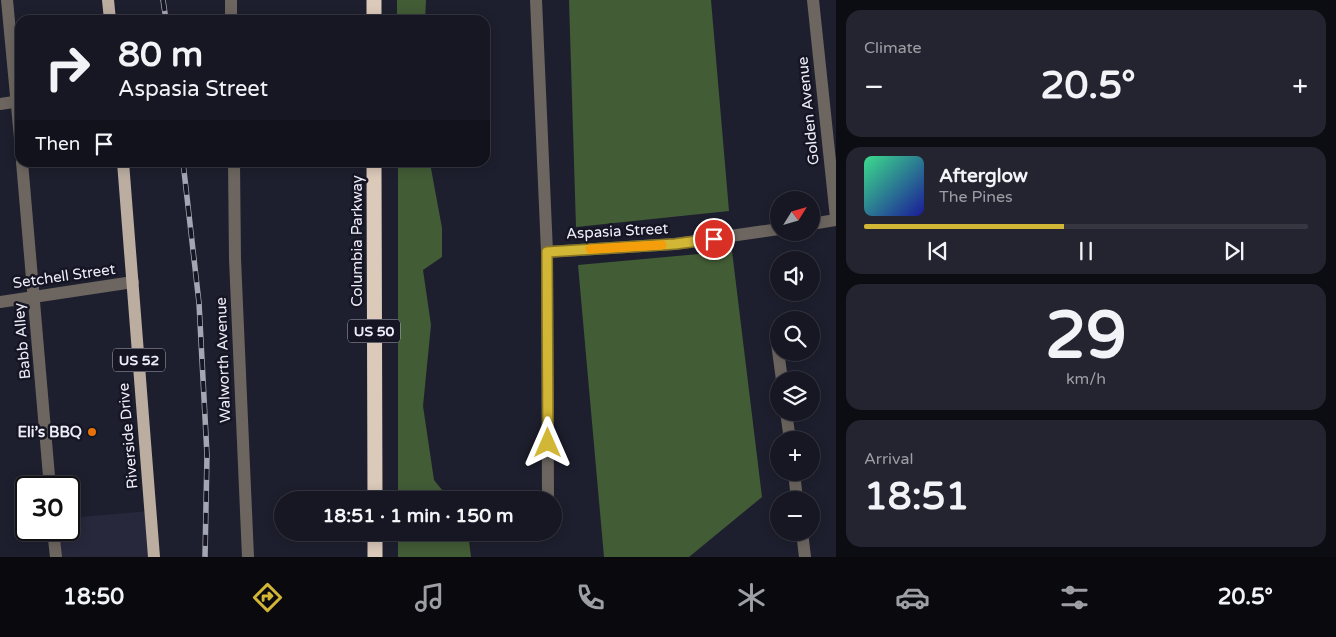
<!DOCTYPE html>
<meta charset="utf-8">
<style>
body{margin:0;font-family:"Varela Round",sans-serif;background:#23242f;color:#f1f3f6;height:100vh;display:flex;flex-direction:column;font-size:19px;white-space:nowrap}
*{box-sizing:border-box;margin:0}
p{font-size:16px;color:#9e9fa5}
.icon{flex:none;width:28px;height:28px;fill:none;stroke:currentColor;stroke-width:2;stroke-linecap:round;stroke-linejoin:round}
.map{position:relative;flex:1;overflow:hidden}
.drawer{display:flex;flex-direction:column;gap:10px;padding:10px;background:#0c0d13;width:500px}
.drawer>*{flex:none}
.hud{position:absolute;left:15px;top:15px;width:475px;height:152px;border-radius:15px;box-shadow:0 2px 12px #0003,0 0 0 1px #353640;background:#161722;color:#f1f3f6;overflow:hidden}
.needle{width:32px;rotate:53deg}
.controls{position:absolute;left:770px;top:191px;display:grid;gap:10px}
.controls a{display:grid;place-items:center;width:50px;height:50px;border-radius:50%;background:#161722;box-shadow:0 2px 12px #0003,0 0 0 1px #353640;font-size:25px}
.speed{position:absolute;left:15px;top:476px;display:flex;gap:10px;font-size:25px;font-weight:700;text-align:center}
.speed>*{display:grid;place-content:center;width:65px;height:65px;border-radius:50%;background:#161722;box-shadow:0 2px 12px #0003,0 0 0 1px #353640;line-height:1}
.speed .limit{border:2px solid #111;border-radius:8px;background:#fff;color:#111}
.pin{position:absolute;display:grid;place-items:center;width:42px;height:42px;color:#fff;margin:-21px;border:2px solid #fff;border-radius:50%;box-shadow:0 1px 5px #0007}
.me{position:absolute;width:55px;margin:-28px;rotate:0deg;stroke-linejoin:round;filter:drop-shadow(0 0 4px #0008)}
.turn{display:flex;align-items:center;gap:18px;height:105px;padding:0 20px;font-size:22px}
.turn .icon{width:65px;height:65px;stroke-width:2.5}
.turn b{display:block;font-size:35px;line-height:42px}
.then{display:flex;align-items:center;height:48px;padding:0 20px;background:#0003;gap:10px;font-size:19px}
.big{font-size:38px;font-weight:700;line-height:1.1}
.drawer .tile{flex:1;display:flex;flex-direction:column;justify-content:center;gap:8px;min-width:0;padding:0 18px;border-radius:15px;background:#23242f}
.drawer .dial{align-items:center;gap:0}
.dial b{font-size:65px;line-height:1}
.song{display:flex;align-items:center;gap:15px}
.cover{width:60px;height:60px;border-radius:8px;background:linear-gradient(135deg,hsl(150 70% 55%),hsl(240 70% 35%))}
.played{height:5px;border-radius:2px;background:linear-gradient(90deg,#d2b635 45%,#353640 45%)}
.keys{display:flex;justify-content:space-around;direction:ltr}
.heat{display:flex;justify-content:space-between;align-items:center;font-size:28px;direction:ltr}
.trip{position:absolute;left:274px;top:491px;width:288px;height:50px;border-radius:25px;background:#161722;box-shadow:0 2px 12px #0003,0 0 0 1px #353640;font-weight:700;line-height:50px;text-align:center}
.dock{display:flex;height:80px;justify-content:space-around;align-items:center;background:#09090e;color:#9e9fa5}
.dock .icon{width:35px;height:35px}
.dock .active{color:#d2b635}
.dock b{font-size:22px;color:#f1f3f6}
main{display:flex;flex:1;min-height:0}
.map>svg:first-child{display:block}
.built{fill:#28283d}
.forest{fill:#425c36}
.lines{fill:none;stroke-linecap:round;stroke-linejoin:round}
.minor{stroke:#6d6660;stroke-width:12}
.major{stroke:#bbada0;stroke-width:12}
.highway{stroke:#dbc9b9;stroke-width:15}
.rail-casing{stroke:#a5a6b3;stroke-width:5.5}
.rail{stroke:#151524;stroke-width:4;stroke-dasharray:11;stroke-linecap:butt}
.route-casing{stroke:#887622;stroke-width:12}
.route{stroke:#d2b635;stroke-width:9}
.slow{stroke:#f59e0b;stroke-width:9}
.food-dot{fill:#e8710a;stroke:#151524;stroke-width:2}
.labels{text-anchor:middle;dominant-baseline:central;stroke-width:5;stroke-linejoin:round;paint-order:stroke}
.shield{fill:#151524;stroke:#acadb9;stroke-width:1}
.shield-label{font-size:14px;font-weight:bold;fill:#edeef9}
.street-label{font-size:15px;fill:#edeef9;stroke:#151524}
.poi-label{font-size:15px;font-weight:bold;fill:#edeef9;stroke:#151524;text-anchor:end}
</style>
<main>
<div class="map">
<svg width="836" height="557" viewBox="0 0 836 557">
<rect width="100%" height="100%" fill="#1e1f2e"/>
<path class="built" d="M 150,511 L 154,557 L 56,557 L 53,530 L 69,530 L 69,518 Z"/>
<path class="forest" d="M 397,0 L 426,0 L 425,20 L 397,20 Z
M 569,0 L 711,0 L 729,211 L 576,227 Z
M 398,163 L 430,163 L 442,228 L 442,257 L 423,270 L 431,325 L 423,406 L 434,480 L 450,500 L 398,500 Z
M 732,251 L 762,497 L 689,557 L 604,557 L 578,265 Z
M 398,533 L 468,533 L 471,557 L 398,557 Z"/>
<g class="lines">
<path class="minor" d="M 7,0 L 20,138
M 231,0 L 231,20
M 536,0 L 547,252 L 548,500
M 813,0 L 836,218
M 0,104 L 20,101
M 22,162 L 50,488
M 234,162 L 235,259 L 248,557
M 811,224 L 836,220
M 547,252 L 675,244 L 779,229
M 0,302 L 133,282
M 777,343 L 782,380
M 786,412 L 790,440
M 794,472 L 797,500
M 53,530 L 56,557
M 802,532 L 805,557"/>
<path class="major" d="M 108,0 L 110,20
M 123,162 L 154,557"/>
<path class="highway" d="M 374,0 L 374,20
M 374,162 L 375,500
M 375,532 L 375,557"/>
<defs>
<path id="rail" d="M 163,0 L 166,20
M 183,162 L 199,303 L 207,455 L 205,557"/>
</defs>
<use href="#rail" class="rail-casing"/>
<use href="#rail" class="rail"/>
</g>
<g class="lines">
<defs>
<path id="route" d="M 548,443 L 547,252 L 675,244 L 714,239"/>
</defs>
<use href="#route" class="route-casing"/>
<use href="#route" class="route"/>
<path class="slow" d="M 590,249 L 662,245"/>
</g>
<circle class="food-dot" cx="92" cy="432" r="5"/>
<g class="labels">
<g class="shield">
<rect x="348" y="319.5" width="52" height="23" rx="4"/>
<rect x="113" y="348.5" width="52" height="23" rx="4"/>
</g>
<g class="shield-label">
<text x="374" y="331">US 50</text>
<text x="139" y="360">US 52</text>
</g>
<g class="street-label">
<text transform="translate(808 111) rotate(-96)">Golden Avenue</text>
<text transform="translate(617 231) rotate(-3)">Aspasia Street</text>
<text transform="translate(357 241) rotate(-90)">Columbia Parkway</text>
<text transform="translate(64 276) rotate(-8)">Setchell Street</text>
<text transform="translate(22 341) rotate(-95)">Babb Alley</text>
<text transform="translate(223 360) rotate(-92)">Walworth Avenue</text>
<text transform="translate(128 436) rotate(-95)">Riverside Drive</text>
</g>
<g class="poi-label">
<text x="82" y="432">Eli’s BBQ</text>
</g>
</g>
</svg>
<div class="controls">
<a><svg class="needle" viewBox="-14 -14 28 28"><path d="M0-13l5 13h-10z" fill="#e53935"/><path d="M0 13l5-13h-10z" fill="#9e9fa5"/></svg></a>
<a><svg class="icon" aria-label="sound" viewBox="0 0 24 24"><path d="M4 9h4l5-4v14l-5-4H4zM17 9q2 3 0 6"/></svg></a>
<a><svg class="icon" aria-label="search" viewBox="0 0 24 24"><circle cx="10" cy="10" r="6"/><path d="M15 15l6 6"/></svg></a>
<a><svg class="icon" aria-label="layers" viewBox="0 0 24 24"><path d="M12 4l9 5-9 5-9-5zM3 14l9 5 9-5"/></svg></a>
<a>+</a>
<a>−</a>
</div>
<div class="speed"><div class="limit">30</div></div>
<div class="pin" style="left:714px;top:239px;background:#d93025"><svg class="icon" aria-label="arrive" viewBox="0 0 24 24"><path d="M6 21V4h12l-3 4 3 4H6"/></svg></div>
<svg class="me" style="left:548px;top:443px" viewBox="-20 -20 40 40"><path d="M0-17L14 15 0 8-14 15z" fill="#d2b635" stroke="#fff" stroke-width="4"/></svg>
<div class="trip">18:51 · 1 min · 150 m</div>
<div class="hud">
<div class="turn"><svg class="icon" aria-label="right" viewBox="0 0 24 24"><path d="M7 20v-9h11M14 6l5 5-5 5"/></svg><div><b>80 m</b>Aspasia Street</div></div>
<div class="then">Then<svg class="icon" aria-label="arrive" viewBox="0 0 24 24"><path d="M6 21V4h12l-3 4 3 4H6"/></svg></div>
</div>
</div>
<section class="drawer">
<div class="tile"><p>Climate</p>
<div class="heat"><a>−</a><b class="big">20.5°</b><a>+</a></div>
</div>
<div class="tile">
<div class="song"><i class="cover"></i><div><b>Afterglow</b><p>The Pines</p></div></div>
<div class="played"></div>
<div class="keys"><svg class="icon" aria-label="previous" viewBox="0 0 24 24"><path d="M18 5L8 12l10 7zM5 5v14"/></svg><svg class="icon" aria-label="pause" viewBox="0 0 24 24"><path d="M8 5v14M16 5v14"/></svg><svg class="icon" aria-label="next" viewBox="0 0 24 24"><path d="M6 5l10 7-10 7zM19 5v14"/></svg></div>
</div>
<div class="tile dial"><b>29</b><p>km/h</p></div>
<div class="tile"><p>Arrival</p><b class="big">18:51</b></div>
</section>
</main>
<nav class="dock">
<b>18:50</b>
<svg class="icon active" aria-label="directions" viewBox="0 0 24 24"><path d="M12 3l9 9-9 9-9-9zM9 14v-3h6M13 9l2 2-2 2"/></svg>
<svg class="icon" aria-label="music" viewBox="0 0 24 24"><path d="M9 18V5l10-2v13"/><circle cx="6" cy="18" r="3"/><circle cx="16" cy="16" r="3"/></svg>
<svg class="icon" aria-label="phone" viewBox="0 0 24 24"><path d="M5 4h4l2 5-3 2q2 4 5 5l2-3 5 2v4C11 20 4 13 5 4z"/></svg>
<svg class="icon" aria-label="climate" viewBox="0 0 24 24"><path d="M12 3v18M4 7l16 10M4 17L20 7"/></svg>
<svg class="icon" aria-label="car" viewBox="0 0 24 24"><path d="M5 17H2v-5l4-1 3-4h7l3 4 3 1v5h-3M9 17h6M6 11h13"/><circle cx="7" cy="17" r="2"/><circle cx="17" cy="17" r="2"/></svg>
<svg class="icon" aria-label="filters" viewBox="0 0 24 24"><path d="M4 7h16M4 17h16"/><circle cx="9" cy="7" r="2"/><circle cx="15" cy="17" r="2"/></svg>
<b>20.5°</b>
</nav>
